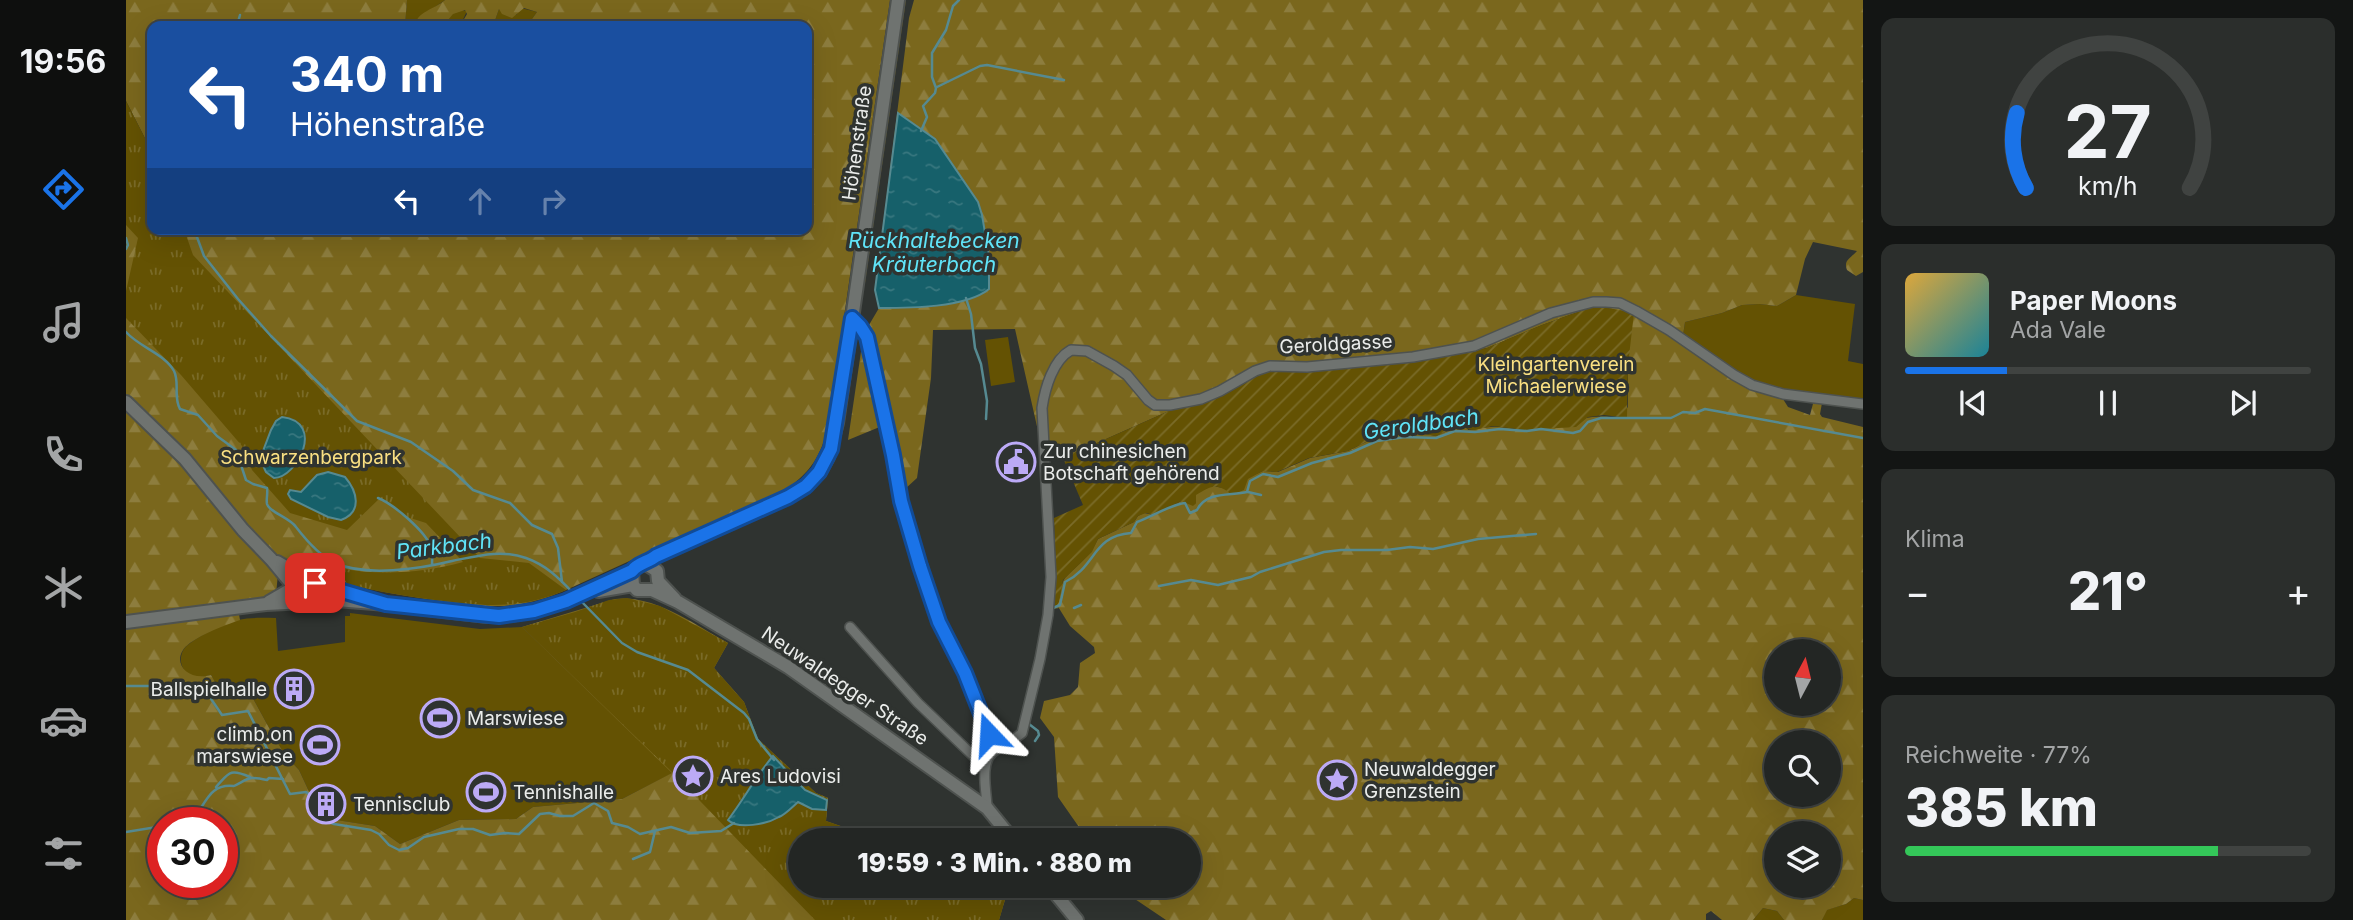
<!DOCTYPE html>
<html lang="de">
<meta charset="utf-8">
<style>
body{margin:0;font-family:Inter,sans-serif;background:#2b2e2c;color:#f1f3f6;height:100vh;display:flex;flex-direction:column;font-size:26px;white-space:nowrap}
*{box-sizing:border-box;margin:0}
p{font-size:23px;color:#a3a5a6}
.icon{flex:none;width:38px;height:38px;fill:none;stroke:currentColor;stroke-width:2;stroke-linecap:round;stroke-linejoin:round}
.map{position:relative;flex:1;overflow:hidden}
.sheet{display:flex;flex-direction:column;gap:18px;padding:18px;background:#131514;width:490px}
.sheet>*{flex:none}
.top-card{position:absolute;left:21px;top:21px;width:665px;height:214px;border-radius:14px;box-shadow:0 7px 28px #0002,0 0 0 2px #404341;background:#1a4fa0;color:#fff;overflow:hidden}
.needle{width:46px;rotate:7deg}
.tools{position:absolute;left:1638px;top:639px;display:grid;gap:14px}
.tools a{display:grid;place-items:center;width:77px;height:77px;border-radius:50%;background:#232624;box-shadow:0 7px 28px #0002,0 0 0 2px #404341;font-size:35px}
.speed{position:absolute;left:21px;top:807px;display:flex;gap:14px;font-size:35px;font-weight:700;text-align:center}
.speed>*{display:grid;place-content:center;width:91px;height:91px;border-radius:50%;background:#232624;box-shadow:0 7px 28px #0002,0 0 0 2px #404341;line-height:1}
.speed .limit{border:10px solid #d22;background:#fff;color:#111}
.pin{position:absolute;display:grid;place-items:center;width:60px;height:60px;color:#fff;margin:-30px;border-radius:14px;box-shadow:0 4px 10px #0006}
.me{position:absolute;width:77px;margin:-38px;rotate:340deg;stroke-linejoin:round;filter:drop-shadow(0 0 5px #0008)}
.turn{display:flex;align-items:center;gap:24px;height:147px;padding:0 28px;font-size:32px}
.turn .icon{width:91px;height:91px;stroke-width:2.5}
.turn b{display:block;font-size:49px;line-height:60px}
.lanes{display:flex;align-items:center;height:66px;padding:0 28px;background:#0003;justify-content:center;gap:35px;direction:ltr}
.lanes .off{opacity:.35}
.big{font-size:52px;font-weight:800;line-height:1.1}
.sheet .card{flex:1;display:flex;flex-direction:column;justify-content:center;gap:10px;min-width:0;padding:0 24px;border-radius:14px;background:#2b2e2c}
.sheet .dial{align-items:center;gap:0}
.dial svg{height:182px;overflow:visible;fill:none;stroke:#404341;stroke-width:7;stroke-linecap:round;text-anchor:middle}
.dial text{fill:#f1f3f6;stroke:none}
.song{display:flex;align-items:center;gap:21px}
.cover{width:84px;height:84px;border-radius:10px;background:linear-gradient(135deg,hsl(40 70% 55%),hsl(190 70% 35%))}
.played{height:7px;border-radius:4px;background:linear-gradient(90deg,#1a73e8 25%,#404341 25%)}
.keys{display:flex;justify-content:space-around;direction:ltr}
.heat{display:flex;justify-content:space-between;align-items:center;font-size:38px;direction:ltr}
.charge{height:10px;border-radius:5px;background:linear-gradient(90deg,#34c759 77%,#404341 0)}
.trip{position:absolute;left:662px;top:828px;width:413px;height:70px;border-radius:35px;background:#232624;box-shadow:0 7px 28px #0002,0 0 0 2px #404341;font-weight:800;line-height:70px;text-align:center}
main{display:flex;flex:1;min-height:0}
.dock{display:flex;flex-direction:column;width:126px;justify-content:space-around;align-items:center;background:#0e0f0e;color:#a3a5a6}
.dock .icon{width:49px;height:49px}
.dock .active{color:#1a73e8}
.dock b{font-size:32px;color:#f1f3f6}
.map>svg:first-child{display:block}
.grass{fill:#645203}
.forest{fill:url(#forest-firs);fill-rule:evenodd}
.park{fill:url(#park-tufts)}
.garden{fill:url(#garden-furrows)}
.water{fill:url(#water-ripples);stroke:#568a91;stroke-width:2}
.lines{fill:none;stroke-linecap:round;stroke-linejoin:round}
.stream{stroke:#568a91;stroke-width:2.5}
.minor-casing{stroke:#4e524f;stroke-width:12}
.secondary-casing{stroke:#4e524f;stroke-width:16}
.minor{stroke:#6f7370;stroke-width:9}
.secondary{stroke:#6f7370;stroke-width:12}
.route-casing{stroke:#114b97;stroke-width:18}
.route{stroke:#1a73e8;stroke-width:12}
.labels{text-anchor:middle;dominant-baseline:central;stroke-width:7;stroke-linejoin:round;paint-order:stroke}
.street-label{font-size:19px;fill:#ebedeb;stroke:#2f3330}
.park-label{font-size:19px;fill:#fae082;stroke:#2f3330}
.poi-label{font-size:19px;fill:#ebedeb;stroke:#2f3330;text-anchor:start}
.water-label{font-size:21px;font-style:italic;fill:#60e4f8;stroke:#2f3330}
</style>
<main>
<nav class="dock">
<b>19:56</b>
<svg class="icon active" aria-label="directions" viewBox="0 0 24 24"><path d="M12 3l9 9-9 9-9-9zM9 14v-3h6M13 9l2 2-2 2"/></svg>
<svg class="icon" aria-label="music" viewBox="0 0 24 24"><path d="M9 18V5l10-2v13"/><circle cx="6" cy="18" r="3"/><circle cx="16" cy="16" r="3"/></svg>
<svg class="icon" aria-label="phone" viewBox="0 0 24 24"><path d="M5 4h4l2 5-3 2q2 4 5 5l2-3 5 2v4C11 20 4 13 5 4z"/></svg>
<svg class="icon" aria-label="climate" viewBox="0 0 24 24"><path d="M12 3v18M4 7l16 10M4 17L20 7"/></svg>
<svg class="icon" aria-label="car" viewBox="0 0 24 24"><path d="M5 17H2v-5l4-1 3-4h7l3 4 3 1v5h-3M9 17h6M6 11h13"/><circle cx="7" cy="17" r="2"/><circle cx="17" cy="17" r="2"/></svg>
<svg class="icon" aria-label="filters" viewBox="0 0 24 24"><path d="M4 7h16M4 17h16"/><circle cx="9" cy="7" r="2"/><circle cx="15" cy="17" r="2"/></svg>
</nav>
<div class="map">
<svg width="1737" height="920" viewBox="0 0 1737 920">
<defs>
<pattern id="forest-firs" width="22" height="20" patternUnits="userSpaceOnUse" patternTransform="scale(1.75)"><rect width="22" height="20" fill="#7a671d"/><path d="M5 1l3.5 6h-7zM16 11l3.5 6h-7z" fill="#8d7d3e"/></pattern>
<pattern id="park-tufts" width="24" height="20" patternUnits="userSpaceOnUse" patternTransform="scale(1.75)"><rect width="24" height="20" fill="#645203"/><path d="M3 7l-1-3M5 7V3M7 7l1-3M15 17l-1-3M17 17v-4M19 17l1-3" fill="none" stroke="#7a6b28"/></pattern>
<pattern id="garden-furrows" width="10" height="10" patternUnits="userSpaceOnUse" patternTransform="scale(1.75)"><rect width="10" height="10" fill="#645203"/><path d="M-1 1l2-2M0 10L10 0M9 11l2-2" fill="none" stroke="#7a6b28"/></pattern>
<pattern id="water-ripples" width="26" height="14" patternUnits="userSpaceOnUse" patternTransform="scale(1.75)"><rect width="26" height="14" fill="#16606a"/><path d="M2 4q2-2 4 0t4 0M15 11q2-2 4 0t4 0" fill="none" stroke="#38777f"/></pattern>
</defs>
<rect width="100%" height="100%" fill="#2f3330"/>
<path class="grass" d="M 281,0 L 319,0 L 289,21 L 289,26 L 279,26 Z
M 777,0 L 780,0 L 739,283 L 738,283 Z
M 395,8 L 411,12 L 401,26 L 367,26 L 373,9 L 390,15 Z
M 335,10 L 341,11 L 334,26 L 317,26 L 327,13 Z
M 1670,295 L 1729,304 L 1722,361 L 1737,364 L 1737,400 L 1653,390 L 1624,380 L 1557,336 L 1559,322 L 1596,313 L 1616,305 L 1633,304 L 1651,306 Z
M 882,337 L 889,382 L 865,386 L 859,340 Z
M 224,613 L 354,629 L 396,627 L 547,773 L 496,799 L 407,807 L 390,819 L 333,820 L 274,844 L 249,826 L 203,819 L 192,811 L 173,770 L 160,756 L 148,737 L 123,691 L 99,700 L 85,675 C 80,676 74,678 69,677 C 53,674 50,653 63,644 C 76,634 97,624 112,620 C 124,617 138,618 150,618 L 152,651 L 219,642 L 219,616 L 224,616 Z
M 1728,898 L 1737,900 L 1737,920 L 1696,920 L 1700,910 L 1720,904 Z
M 1637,908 L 1651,911 L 1658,920 L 1627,920 Z"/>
<path class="forest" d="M 0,0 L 281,0 L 279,26 L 26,26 L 26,152 L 0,101 Z
M 319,0 L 764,0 L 702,427 C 694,457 686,470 661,489 L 440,590 C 419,599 396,606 372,606 C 351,607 329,603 308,600 C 258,593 208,585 164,558 L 152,574 L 150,594 L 145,597 L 111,603 L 114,620 C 97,626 78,633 64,643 C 43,658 58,682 85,675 L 99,699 L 123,691 L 148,737 L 160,756 L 173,770 L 192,811 L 204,819 L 249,826 L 274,844 L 333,820 L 390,819 L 407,807 L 496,799 L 546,773 L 396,627 L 489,599 C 528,594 569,625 602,643 L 588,668 L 618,702 L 632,739 L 690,793 L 702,798 L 700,821 L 729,831 L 742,840 L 674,840 L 674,886 L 883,886 L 873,920 L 0,920 L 0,173 L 26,229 L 681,229 L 681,26 L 401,26 L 411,12 L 398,8 L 386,18 L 376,14 L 373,9 L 367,26 L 334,26 L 341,14 L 339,10 L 327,14 L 317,26 L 289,26 C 290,12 309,9 319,0 ZM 37,822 L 96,822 L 96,882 L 37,882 Z
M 788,0 L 1737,0 L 1737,272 L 1730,276 L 1721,270 C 1717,260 1725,258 1731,251 L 1687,242 L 1679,259 L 1670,295 L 1651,306 L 1633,304 L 1616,305 L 1596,313 L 1559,322 L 1556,342 L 1624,388 L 1657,399 L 1662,407 L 1684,415 L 1688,400 L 1696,403 L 1694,414 L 1696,417 L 1737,427 L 1737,900 L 1728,898 L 1720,904 L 1701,910 L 1696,920 L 1658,920 L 1651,911 L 1637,908 L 1627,920 L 1596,920 L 1585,911 L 1580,914 L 1580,920 L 1040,920 L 1000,893 L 995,886 L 1062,886 L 1062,840 L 962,840 L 932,797 L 928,737 L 914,718 L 918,701 L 944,695 L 952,687 L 954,663 L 969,653 L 968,647 L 944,626 L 931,605 C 935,597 934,585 939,578 C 951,565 964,557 972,539 L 1008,522 L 1012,516 L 1018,513 L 1028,515 L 1085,486 L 1098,488 L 1137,471 L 1152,472 L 1184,458 L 1222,451 L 1244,440 L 1289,432 L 1310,436 L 1326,429 L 1341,427 L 1342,430 C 1350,430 1357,427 1365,427 C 1376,426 1387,430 1398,430 C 1430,429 1459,411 1492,418 L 1502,407 L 1502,365 L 1463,308 L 1416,325 L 1361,348 L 1291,361 L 1178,372 L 1143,371 L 1095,394 L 1043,411 L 937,458 L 917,453 L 889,329 L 807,330 L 805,378 L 791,478 L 779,489 L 743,325 L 753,308 L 749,290 L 783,18 ZM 1650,651 L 1703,651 L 1703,704 L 1650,704 ZM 1650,742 L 1703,742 L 1703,794 L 1650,794 ZM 1650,833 L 1703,833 L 1703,886 L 1650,886 Z
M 736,345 L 756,426 L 722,440 Z"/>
<path class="park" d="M 0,101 L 26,152 L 26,229 L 58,229 L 67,255 L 354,558 L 403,563 L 440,590 C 391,611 353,606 302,599 C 274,595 248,591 221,584 L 213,568 C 254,576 297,573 337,562 L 300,523 L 281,517 L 263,503 L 253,499 L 221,530 L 164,513 L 126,470 L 116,446 L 55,375 L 0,318 L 0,291 L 12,238 L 0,225 Z
M 501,598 L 534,606 L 602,643 L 588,668 L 618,702 L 632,739 L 690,793 L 702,798 L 700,821 L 729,831 L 742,840 L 674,840 L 674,886 L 883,886 L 873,920 L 689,920 L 547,773 L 396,627 L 449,612 L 483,600 Z"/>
<path class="garden" d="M 1463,308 L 1483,308 L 1508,313 L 1502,365 L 1501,418 L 1478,415 L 1462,417 L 1450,427 L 1398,430 L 1367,426 L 1348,430 L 1336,428 L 1326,429 L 1310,436 L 1288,432 L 1244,440 L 1222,451 L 1183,458 L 1151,472 L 1137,471 L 1122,479 L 1118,490 L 1106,495 C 1091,482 1085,486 1070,495 L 1070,504 L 1067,506 L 1055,501 L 1028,515 L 1020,513 L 1012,516 L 1008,522 L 972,539 L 966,552 L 937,580 L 933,602 L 931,605 L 933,608 L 928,609 L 930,577 L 928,518 L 957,505 L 937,458 L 1043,411 L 1095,394 L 1143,371 L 1178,372 L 1291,361 L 1361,348 L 1416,325 Z"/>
<path class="water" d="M 772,113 L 809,139 L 852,202 L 856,215 L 863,256 L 863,289 C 840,308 783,308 753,308 L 749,290 Z
M 156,417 C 200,422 171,478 148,478 L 140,472 L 134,459 L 145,430 L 150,421 Z
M 202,472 L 219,477 C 231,491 237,512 215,520 L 202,517 L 165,499 L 162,494 L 164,490 L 175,492 L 191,475 Z
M 647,756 L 679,790 L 701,800 L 700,810 L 686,809 L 672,802 C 666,807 660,814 653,817 C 641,824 612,830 602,820 C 618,799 630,776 647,756 Z"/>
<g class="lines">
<path class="stream" d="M 105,26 L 112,22 L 114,15
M 26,84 L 26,92
M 811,87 L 854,66 L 861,65 L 938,80
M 795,131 L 801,117 L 797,106 L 809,93 L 810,88 L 806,77 L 806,53 L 820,30 L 827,6 L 833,0
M 68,229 L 78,256 L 112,299 L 145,336 L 231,421 L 285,442 L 327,471 L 347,490 L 384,503 L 406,525 L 426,534 L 432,548 L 436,582
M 0,238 L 2,245 L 0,249
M 840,298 L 845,314 L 849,348 L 855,364 L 861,401 L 860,419
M 0,332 C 13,347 39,354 48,371 C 54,383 47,397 54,409 L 72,415 L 91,436 L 110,450 L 120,480 L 127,484 L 141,488 C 142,494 140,499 141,504 C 143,512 164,518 170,527 C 180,540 194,556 209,563 C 240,577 293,569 326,561 C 351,556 375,549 400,558 C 420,565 433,578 447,593
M 1122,492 L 1135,495
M 252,498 C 267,504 301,532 305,548 C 307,553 306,559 306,565
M 1033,586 L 1065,580 L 1092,585 L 1125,577 L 1134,572 L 1198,552 L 1215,550 L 1261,550 L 1284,547 L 1307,549 L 1352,539 L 1410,534
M 454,600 L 496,643 L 511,652 L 562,670 L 618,713 L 623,719 L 631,739 L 648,760
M 927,608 L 934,605 L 939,582 C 971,566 966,536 1005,533 L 1011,522 C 1025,517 1046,504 1059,503 L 1064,513 L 1071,510 C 1080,491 1104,496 1121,492 L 1124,481 L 1137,474 L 1152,477 L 1186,463 L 1224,453 L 1251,441 L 1279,437 L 1310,438 L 1329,431 L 1349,432 L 1374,429 L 1401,431 L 1415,429 L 1447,433 L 1454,431 L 1462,422 L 1475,418 L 1545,418 L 1557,412 L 1569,413 L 1579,409 L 1737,438
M 948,608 L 955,605
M 0,686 L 34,686 L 81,693 L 96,715 L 122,711 L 164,794 L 180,792 L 184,795 L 186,808 L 191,818 L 208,824 L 245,830 L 253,834 L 263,845 L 273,850 L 282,848 L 298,837 L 333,829 L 347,829 L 364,835 L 379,833 L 393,834 L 414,814 L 423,813 L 434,816 L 447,816 L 468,803 L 482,811 L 486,823 L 502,827 L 514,834 L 545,827 L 564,833 L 595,831 L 608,823
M 903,724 L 912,731 L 913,735 L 909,741
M 90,787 C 103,773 103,768 124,777
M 46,822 L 68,818 C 80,803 84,783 108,786 C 124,778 122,776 141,780 L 143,778 L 157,779
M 0,832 L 37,826
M 507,859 L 524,852 L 529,831"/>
<defs>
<path id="minor" d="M 726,318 L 735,326 L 741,337 L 767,455 L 775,501 L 796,572 L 813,622 L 839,673 L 857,716 L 868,751
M 724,627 L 792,703 L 859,767
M 861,808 C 861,793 853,763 867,752 C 876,745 887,741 896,733 L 914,659 L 922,615 L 925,577 L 916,408 C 919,388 927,360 945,350 L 961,351 L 988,366 L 1001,375 L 1022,400 L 1029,405 L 1044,405 L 1075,399 L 1094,391 L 1129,371 L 1144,366 L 1181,367 L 1287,357 L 1348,346 L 1425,313 L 1467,302 L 1480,302 L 1494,303 L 1510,311 L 1543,330 L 1608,375 L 1626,385 L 1657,394 L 1737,404"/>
<path id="secondary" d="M 0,402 L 59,459 L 117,530 L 145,559 L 164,582
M 151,562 L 173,575 L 181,576 L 193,586 L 236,597
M 520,564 L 531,571 L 532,581 L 549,599
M 506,571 L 507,585 L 511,590 L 526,590 L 552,602 L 662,667 L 861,808 L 887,840
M 472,591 L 507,585
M 186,598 L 260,604 L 361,616 L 384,615 L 408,611 L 440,601 L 506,571 L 512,565 L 520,564 L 530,556 L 647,504 L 680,486 L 693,473 L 702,457 L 711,423 L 772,0
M 143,602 L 162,591
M 0,622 L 140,604 L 180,602 L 189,595 L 189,583
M 923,886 L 951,920"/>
</defs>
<use href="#minor" class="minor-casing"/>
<use href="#secondary" class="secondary-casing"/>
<use href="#minor" class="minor"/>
<use href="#secondary" class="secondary"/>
</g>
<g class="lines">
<defs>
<path id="route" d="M 189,583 L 260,604 L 373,616 L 408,611 L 440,601 L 506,571 C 512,563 523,562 530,556 L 662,497 L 680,486 L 693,472 L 705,449 L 726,318 L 734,326 L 741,337 L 767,455 L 775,501 L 794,566 L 813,622 L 839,673 L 863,734"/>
</defs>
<use href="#route" class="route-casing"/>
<use href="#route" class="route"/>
</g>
<defs>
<symbol id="civic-ring" viewBox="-11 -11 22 22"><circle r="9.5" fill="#2f3330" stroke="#bcaaf6" stroke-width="1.5"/><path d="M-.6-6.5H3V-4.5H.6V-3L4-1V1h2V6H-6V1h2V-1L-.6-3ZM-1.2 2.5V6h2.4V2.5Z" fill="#bcaaf6"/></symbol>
<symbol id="building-ring" viewBox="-11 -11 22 22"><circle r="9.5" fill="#2f3330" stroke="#bcaaf6" stroke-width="1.5"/><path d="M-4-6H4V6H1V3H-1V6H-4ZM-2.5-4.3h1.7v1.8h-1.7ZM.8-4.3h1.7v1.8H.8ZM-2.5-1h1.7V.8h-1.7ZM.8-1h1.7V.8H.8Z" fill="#bcaaf6"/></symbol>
<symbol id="stadium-ring" viewBox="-11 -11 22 22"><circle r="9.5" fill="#2f3330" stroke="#bcaaf6" stroke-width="1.5"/><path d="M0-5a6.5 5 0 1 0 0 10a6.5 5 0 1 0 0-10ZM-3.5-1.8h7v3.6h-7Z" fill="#bcaaf6"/></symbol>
<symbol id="sight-ring" viewBox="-11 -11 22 22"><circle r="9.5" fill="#2f3330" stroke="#bcaaf6" stroke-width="1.5"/><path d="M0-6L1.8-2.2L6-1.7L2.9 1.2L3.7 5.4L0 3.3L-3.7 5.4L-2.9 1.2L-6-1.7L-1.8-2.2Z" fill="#bcaaf6"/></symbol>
</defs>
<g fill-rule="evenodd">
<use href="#civic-ring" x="868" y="440" width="44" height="44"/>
<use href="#building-ring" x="146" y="667" width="44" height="44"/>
<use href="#stadium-ring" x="292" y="696" width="44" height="44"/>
<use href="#stadium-ring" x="172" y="723" width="44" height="44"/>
<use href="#sight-ring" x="545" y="754" width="44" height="44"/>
<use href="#sight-ring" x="1189" y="758" width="44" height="44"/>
<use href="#stadium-ring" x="338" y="770" width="44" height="44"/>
<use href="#building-ring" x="178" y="782" width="44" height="44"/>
</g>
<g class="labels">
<g class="street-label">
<text transform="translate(731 143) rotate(-82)">Höhenstraße</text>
<text transform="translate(1210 344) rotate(-3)">Geroldgasse</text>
<text transform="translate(719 686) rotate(34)">Neuwaldegger Straße</text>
</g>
<g class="park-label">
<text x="1430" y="364">Kleingartenverein<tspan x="1430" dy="22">Michaelerwiese</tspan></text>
<text x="185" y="457">Schwarzenbergpark</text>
</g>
<g class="poi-label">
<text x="917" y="451">Zur chinesichen<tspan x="917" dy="22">Botschaft gehörend</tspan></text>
<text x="141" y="689" text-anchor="end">Ballspielhalle</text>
<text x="341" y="718">Marswiese</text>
<text x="167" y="734" text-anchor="end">climb.on<tspan x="167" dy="22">marswiese</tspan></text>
<text x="1238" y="769">Neuwaldegger<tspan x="1238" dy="22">Grenzstein</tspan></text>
<text x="594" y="776">Ares Ludovisi</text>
<text x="387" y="792">Tennishalle</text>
<text x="227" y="804">Tennisclub</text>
</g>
<g class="water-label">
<text x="808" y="240">Rückhaltebecken<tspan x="808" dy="24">Kräuterbach</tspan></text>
<text transform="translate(1295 424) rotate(-8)">Geroldbach</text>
<text transform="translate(318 546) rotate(-7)">Parkbach</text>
</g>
</g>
</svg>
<div class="tools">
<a><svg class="needle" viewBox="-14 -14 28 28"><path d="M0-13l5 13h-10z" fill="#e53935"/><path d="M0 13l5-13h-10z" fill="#a3a5a6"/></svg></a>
<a><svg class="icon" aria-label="search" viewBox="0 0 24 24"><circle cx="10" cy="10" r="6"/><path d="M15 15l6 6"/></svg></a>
<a><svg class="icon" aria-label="layers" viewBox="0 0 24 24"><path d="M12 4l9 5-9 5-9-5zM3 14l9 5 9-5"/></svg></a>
</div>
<div class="speed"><div class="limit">30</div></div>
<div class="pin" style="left:189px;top:583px;background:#d93025"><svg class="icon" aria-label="arrive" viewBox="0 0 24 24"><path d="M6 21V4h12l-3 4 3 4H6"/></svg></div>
<svg class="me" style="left:863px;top:734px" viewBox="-20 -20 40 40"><path d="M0-17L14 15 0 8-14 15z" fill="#1a73e8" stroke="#fff" stroke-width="4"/></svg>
<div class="trip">19:59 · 3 Min. · 880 m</div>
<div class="top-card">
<div class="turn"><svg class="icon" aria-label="left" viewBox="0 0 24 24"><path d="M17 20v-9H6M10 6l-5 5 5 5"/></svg><div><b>340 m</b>Höhenstraße</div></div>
<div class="lanes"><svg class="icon" aria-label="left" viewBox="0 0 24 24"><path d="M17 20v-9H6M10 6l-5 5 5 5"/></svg><svg class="icon off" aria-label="ahead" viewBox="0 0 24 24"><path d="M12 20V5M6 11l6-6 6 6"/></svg><svg class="icon off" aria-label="right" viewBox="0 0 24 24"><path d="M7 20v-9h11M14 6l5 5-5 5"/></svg></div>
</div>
</div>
<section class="sheet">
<div class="card dial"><svg viewBox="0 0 100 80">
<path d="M14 69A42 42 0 1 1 86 69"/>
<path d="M14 69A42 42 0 0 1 10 36" stroke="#1a73e8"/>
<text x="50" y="56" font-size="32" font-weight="700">27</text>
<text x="50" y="72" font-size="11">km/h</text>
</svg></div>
<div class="card">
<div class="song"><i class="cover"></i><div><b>Paper Moons</b><p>Ada Vale</p></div></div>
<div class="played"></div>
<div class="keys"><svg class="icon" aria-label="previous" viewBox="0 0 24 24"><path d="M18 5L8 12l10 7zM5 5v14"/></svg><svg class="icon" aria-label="pause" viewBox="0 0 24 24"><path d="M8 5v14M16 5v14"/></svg><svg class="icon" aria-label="next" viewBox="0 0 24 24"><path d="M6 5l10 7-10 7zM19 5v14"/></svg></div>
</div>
<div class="card"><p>Klima</p>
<div class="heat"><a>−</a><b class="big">21°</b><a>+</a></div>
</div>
<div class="card"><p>Reichweite · 77%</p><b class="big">385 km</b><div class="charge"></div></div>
</section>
</main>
